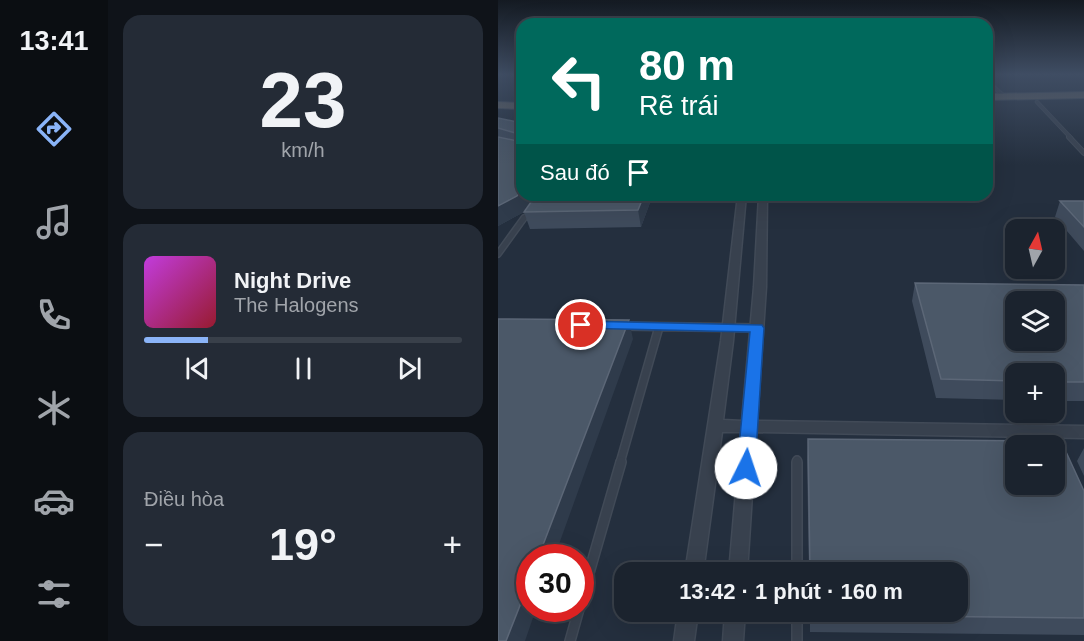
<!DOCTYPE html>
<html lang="vi">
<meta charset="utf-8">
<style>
body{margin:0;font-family:Helvetica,sans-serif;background:#242b36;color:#f1f3f6;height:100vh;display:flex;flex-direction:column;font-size:22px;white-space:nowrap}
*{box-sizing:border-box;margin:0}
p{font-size:20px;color:#a0a4aa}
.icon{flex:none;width:33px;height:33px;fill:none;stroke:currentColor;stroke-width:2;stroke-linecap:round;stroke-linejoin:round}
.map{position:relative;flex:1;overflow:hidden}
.panel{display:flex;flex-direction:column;gap:15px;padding:15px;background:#0f1319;width:390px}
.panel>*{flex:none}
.top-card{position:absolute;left:18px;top:18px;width:477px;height:183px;border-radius:18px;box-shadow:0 6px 24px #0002,0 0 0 2px #39404a;background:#00695c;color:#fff;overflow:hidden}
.needle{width:39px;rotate:8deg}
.tools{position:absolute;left:507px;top:219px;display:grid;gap:12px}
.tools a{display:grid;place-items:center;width:60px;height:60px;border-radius:12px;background:#1b232e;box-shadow:0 6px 24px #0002,0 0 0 2px #39404a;font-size:30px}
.speed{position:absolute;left:18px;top:544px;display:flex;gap:12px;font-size:30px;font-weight:700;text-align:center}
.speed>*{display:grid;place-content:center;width:78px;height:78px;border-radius:50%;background:#1b232e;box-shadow:0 6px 24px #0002,0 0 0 2px #39404a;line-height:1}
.speed .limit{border:9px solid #d22;background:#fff;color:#111}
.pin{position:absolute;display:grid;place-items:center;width:51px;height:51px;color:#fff;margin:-26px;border:3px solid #fff;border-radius:50%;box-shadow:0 2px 6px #0007}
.me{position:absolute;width:66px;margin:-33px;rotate:4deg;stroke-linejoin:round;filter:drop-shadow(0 0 4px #0008)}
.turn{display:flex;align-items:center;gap:21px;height:126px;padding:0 24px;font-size:27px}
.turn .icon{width:78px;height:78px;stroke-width:2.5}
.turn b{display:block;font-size:42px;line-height:51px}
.then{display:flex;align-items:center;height:57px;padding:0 24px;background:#0003;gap:12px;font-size:22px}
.big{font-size:45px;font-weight:800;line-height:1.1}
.panel .card{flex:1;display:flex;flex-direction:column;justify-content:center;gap:9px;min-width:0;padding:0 21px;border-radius:18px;background:#242b36}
.panel .dial{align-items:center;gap:0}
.dial b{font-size:78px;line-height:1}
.song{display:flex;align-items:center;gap:18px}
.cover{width:72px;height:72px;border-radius:9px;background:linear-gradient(135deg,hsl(290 70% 55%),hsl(350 70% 35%))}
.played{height:6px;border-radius:3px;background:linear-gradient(90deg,#8ab4f8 20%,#39404a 20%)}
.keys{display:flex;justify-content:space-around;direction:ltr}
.heat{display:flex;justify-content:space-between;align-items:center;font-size:33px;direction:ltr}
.trip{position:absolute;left:116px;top:562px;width:354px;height:60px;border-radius:18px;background:#1b232e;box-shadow:0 6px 24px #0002,0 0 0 2px #39404a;font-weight:800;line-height:60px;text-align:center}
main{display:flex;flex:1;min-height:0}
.tabs{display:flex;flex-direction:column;width:108px;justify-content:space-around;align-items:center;background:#0b0e12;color:#a0a4aa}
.tabs .icon{width:42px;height:42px}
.tabs .current{color:#8ab4f8}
.tabs b{font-size:27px;color:#f1f3f6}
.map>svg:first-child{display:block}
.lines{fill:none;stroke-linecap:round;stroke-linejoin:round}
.service-far4-casing{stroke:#414a57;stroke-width:4.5}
.service-far3-casing{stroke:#414a57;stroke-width:6}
.service-far2-casing{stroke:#414a57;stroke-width:8}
.service-far1-casing{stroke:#414a57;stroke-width:10}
.service-casing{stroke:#414a57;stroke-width:12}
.minor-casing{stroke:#414a57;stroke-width:3}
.trunk-casing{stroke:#434c59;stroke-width:2}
.service-far4{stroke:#38414e;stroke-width:3}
.service-far3{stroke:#38414e;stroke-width:4}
.service-far2{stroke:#38414e;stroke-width:5}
.service-far1{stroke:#38414e;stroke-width:7}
.service{stroke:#38414e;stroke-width:9}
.minor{fill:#38414e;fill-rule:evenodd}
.trunk{fill:#656462;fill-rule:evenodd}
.wall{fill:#3f4b5c}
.shaded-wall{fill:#2f3b4b}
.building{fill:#4b5868;stroke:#5c6777;stroke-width:1.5;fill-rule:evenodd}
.route{fill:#1a73e8;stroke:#114b97;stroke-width:1.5}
</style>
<main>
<nav class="tabs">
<b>13:41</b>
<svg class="icon current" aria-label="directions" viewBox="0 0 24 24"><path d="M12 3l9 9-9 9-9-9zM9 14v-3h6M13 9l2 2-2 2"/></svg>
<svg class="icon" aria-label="music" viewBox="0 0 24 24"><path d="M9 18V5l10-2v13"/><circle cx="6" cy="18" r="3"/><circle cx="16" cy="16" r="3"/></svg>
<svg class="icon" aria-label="phone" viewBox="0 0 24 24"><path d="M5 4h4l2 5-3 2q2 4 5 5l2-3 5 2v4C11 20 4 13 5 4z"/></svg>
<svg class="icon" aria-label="climate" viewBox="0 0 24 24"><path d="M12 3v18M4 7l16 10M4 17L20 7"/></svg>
<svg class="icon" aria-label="car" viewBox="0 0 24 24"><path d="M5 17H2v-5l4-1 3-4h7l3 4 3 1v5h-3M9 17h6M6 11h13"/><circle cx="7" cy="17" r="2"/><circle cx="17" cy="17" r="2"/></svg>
<svg class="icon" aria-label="filters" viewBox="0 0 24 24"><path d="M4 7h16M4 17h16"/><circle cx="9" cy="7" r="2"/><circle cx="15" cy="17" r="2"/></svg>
</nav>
<section class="panel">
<div class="card dial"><b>23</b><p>km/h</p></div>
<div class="card">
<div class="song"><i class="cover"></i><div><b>Night Drive</b><p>The Halogens</p></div></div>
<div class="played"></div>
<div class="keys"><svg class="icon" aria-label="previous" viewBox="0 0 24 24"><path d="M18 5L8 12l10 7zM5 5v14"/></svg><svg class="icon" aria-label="pause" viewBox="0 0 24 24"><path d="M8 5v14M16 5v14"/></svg><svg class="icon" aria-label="next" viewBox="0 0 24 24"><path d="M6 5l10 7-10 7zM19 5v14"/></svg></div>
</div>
<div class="card"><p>Điều hòa</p>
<div class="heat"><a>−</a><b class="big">19°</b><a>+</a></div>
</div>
</section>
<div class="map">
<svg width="586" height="641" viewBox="0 0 586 641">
<rect width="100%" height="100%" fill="#242f3e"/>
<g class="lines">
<defs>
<path id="service-far4" d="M 489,81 L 507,97
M 539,102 L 573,138"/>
<path id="service-far3" d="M 571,137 L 586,153
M 25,220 L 32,211"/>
<path id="service-far2" d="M 0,254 L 26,218"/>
<path id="service-far1" d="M 125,326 L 258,328
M 299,460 L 299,463
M 122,463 L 161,327"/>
<path id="service" d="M 299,462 L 299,573
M 82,604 L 123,462
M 299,612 L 299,641
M 72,641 L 81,609"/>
<path id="minor" d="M 240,195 L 248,195 L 235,341 L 225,420 L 244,421 L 256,287 L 261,195 L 269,195 L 268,287 L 259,421 L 586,426 L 586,438 L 258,432 L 249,573 L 231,573 L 243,432 L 224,432 L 205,573 L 187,573 L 223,341 Z
M 180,612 L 200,612 L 196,641 L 176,641 Z
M 227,612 L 247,612 L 245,641 L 225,641 Z"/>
<path id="trunk" d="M 586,92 L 586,98 L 489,100 L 489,94 Z
M 0,102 L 24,103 L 24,109 L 0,108 Z"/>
</defs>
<use href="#service-far4" class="service-far4-casing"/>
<use href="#service-far3" class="service-far3-casing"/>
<use href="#service-far2" class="service-far2-casing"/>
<use href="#service-far1" class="service-far1-casing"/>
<use href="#service" class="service-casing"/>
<use href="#minor" class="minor-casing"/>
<use href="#trunk" class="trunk-casing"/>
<use href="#service-far4" class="service-far4"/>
<use href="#service-far3" class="service-far3"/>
<use href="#service-far2" class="service-far2"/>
<use href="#service-far1" class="service-far1"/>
<use href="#service" class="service"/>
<use href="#minor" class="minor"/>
<use href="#trunk" class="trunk"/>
</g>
<path class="wall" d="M 0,118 L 24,123 L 38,195 L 24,213 L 0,226 Z
M 38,195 L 199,195 L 199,199 L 153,200 L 143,227 L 32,229 L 26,212 Z
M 562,201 L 586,201 L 586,251 L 557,217 Z
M 417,283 L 586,285 L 586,401 L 556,401 L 556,374 L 518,374 L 518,400 L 438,398 L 414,301 Z
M 310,439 L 586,491 L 586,635 L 312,632 L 312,612 L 459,612 L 459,573 L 311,573 L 309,459 Z
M 586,448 L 586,476 L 579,461 Z"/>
<path class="shaded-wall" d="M 24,189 L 24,195 L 38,195 L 24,213 L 0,226 L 0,206 Z
M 146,195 L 152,195 L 153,200 L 143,227 L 140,210 Z
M 131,320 L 135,339 L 56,558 L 40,558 Z
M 32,580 L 32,609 L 38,609 L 27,641 L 8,641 Z"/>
<path class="building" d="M 0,118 L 24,123 L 24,189 L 19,196 L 0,206 L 0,137 L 19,141 L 23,139 L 21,134 L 0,128 Z
M 38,195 L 146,195 L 140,210 L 26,212 Z
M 562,201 L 586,201 L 586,227 Z
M 417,283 L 586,285 L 586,382 L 556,382 L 556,374 L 518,374 L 518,381 L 443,379 ZM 518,302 L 556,302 L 556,340 L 518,340 Z
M 0,319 L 131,320 L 40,558 L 32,558 L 32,580 L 8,641 L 0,641 Z
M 310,439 L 563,441 L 586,491 L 586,618 L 313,615 L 313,612 L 459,612 L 459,573 L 312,573 ZM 518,446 L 556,446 L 556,484 L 518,484 Z"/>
<linearGradient id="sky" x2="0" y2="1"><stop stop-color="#141a22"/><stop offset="0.45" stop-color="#3f4d63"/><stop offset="1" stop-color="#3f4d63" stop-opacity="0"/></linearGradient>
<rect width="586" height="165" fill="url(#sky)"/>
<path class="route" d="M 83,321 L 264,325 L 266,328 L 257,468 L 254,474 L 248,476 L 241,474 L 239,468 L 252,332 L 78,328 L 78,322 Z"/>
</svg>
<div class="tools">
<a><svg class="needle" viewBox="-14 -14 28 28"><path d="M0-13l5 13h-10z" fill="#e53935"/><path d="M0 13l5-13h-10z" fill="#a0a4aa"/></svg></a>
<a><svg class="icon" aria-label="layers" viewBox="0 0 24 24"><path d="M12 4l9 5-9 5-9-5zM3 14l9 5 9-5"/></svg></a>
<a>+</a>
<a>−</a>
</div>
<div class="speed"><div class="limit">30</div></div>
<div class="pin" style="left:83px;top:325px;background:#d93025"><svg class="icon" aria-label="arrive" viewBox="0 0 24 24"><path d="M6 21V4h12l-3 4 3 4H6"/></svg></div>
<svg class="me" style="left:248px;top:468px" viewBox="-20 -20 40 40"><circle r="19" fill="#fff"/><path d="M0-13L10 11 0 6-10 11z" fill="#1a73e8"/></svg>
<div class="trip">13:42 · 1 phút · 160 m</div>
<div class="top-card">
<div class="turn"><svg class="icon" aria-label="left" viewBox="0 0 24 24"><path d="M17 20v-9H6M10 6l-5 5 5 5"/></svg><div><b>80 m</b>Rẽ trái</div></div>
<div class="then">Sau đó<svg class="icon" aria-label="arrive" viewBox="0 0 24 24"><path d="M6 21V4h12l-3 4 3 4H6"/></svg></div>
</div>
</div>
</main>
